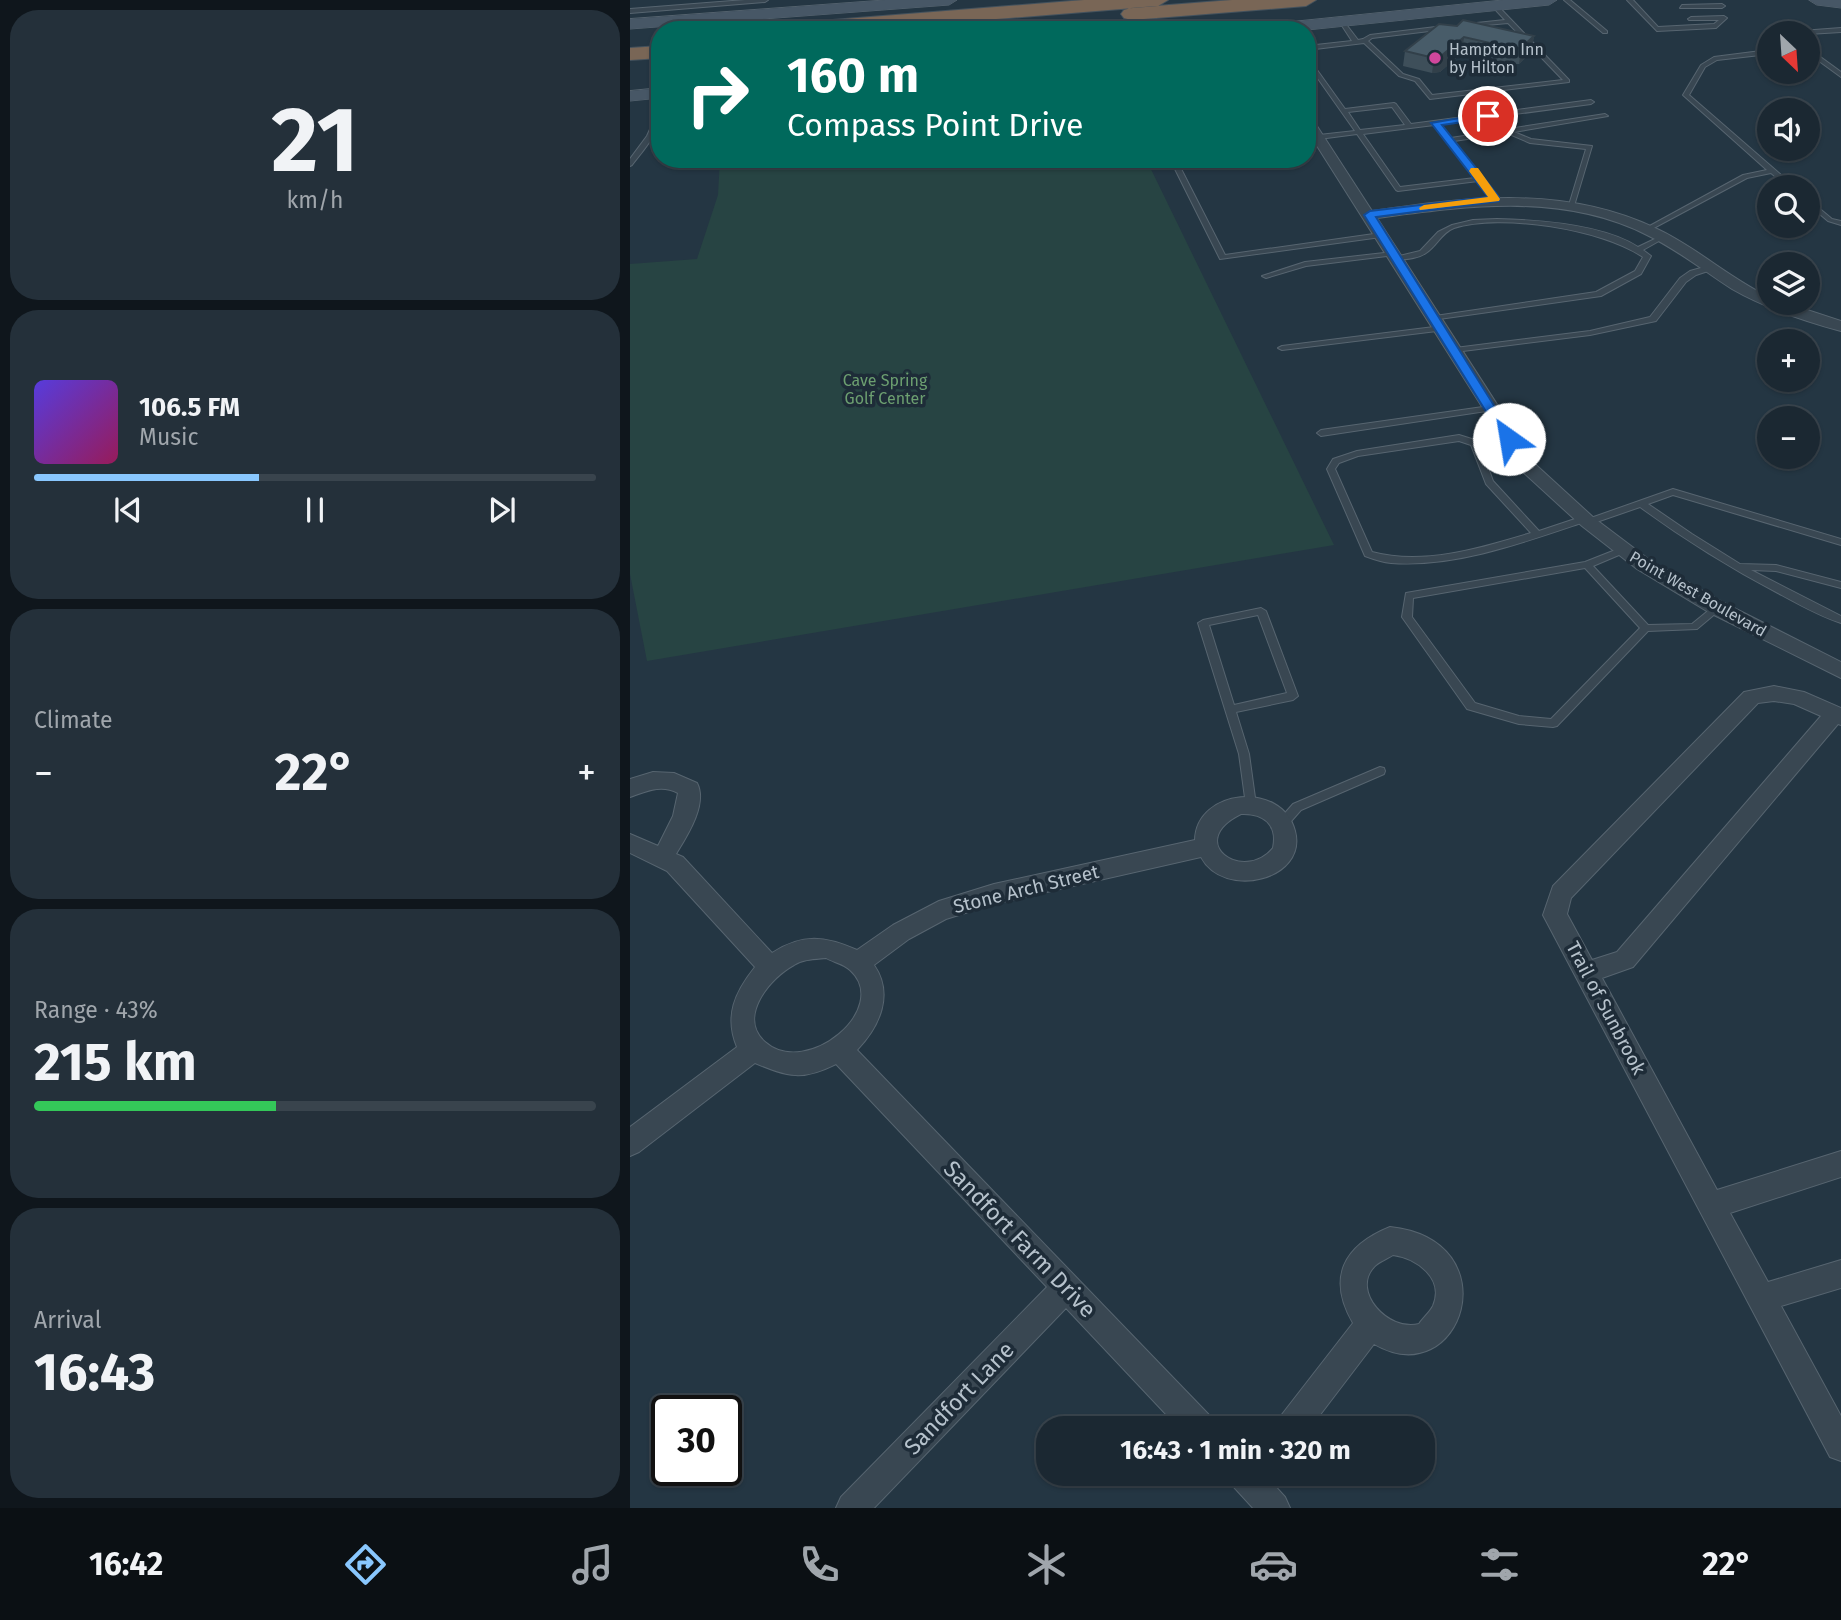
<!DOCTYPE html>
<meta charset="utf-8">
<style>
body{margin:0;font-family:"Fira Sans",sans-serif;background:#24303a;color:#f1f3f6;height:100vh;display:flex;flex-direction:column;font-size:26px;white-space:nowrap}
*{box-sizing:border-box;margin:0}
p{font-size:23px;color:#a0a6ac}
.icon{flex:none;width:38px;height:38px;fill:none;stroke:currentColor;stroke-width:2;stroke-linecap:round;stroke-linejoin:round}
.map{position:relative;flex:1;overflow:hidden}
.panel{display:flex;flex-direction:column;gap:10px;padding:10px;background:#0f161c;width:630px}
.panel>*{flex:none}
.top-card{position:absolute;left:21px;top:21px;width:665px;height:147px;border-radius:28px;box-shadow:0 2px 5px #0004,0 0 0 2px #39444d;background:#00695c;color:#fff;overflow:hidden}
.needle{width:46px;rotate:155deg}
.tools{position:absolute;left:1127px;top:21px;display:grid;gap:14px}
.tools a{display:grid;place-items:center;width:63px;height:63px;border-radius:50%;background:#1b2832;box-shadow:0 2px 5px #0004,0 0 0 2px #39444d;font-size:35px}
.speed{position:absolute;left:21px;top:1395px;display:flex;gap:14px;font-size:35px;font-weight:700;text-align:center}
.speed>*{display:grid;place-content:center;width:91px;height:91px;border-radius:50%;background:#1b2832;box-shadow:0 2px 5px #0004,0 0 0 2px #39444d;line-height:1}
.speed .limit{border:4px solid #111;border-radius:10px;background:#fff;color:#111}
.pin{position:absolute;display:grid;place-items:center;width:60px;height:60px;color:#fff;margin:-30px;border:4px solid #fff;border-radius:50%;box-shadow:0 2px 7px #0007}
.me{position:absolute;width:77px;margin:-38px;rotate:328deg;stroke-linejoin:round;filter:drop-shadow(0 0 5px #0008)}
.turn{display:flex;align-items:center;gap:24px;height:147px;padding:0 21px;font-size:32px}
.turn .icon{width:91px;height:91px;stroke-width:2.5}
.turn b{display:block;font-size:49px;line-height:60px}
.big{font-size:52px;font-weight:700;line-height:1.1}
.panel .card{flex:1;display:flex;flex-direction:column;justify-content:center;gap:10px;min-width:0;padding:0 24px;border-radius:28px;background:#24303a}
.panel .dial{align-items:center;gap:0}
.dial b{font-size:91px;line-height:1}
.song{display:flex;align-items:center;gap:21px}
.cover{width:84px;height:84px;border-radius:10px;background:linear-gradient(135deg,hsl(250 70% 55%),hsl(330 70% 35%))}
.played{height:7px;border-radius:4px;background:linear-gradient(90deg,#89c7fe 40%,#39444d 40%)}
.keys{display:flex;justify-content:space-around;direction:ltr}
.heat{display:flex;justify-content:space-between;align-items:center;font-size:38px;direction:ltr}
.charge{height:10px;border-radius:5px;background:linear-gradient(90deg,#34c759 43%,#39444d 0)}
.trip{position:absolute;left:406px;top:1416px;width:399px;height:70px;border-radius:28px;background:#1b2832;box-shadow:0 2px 5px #0004,0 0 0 2px #39444d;font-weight:700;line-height:70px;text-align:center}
.tab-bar{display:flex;height:112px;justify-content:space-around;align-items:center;background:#0b1014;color:#a0a6ac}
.tab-bar .icon{width:49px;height:49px}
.tab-bar .selected{color:#89c7fe}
.tab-bar b{font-size:32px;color:#f1f3f6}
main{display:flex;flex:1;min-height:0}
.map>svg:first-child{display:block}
.green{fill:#274443}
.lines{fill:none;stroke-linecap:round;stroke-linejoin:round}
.lane-casing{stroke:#576570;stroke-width:2}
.street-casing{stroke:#576570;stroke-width:2}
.secondary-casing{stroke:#576570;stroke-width:1}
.highway-casing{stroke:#44525d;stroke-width:2}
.lane{fill:#394752;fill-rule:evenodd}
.street{fill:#394752;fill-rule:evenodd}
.secondary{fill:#475766;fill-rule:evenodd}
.highway{fill:#796656;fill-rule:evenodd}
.wall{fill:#3e4f5a}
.shaded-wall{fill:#32404a}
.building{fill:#485c69;stroke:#32404a;stroke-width:2}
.route{fill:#1a73e8;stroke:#114b97;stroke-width:2}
.slow{fill:#f59e0b}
.hotel-dot{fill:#d1479c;stroke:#1e2c38;stroke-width:2.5}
.labels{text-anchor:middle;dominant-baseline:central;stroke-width:7;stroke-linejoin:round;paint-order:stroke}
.far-poi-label{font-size:16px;fill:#b6c2cc;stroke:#1e2c38;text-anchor:start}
.far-park-label{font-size:16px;fill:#6c9f70;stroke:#1e2c38}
.far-street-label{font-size:16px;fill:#b6c2cc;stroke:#1e2c38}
.street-label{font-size:19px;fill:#b6c2cc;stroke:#1e2c38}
.near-street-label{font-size:23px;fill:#b6c2cc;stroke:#1e2c38}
</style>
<main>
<section class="panel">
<div class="card dial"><b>21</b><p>km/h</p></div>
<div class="card">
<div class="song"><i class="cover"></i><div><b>106.5 FM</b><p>Music</p></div></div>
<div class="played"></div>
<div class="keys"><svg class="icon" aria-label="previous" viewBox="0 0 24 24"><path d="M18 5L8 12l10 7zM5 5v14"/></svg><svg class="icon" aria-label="pause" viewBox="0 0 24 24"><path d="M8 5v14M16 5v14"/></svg><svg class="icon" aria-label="next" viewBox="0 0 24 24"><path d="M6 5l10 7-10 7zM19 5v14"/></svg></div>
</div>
<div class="card"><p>Climate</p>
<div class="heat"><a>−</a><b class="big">22°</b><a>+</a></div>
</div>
<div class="card"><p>Range · 43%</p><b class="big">215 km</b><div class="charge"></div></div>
<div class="card"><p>Arrival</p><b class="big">16:43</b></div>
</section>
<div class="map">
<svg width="1211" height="1508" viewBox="0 0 1211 1508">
<rect width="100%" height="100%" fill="#243643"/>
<path class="green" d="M 90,159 L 516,159 L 704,545 L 17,661 L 0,574 L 0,264 L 67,259 L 88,195 Z"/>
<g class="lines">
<defs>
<path id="lane" d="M 115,0 L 138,0 L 135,2 L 0,13 L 0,9 Z
M 934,0 L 940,0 L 977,31 L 977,33 L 973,33 Z
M 997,0 L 1003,0 L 1028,27 L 1084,24 L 1089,20 L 1059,20 L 1058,19 L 1061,17 L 1094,16 L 1097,18 L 1086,28 L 1027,31 Z
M 863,5 L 867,5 L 939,80 L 939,82 L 800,99 L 785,81 L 769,76 L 734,43 L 677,50 L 677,46 L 722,41 L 709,21 L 712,19 L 728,40 L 733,39 L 740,35 L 814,26 L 817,28 L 816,29 L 742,38 L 738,41 L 773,74 L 789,79 L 802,95 L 933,80 L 878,23 L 835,27 L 835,25 L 837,24 L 875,20 L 863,7 Z
M 1052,5 L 1092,4 L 1095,6 L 1092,8 L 1050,8 Z
M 1211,28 L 1211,32 L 1178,34 L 1168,33 L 1171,31 Z
M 1178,48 L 1211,72 L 1211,77 L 1178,53 Z
M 1139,50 L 1139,54 L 1087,60 L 1075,67 L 1059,95 L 1165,187 L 1158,187 L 1141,173 L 1117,178 L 1020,230 L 1016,230 L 1016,228 L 1113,175 L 1137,170 L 1053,95 L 1071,65 L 1084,57 Z
M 677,56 L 715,109 L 764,103 L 766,104 L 781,124 L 961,100 L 964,102 L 961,104 L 810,124 L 821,138 L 975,114 L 978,116 L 884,132 L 901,139 L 962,146 L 944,206 L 939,205 L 956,149 L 900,143 L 877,133 L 824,141 L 867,198 L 867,200 L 863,200 L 848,181 L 768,191 L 766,190 L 727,134 L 689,139 L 686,137 L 689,135 L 725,131 L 677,63 ZM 762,107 L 775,125 L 730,130 L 718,112 ZM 804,125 L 845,178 L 770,187 L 733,134 Z
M 30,112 C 30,133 14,149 2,165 L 0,166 L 0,159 L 17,136 L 27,114 Z
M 540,159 L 546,159 L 595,255 L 751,233 L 754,235 L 751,237 L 590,259 Z
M 1178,199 L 1202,219 L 1211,221 L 1211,225 L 1198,221 L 1178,204 Z
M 867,219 C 908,220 973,224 1008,247 L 1031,236 L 1036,237 L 1013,250 L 1021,256 L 1011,274 L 971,296 L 802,320 L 802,316 L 805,316 L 966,292 L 1005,271 L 1013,257 C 972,229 871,213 824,228 C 811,233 807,246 796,253 C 787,259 775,259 765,260 L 761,258 L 790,251 L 808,232 L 822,225 L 843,220 Z
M 763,252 L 767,254 L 765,255 L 676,266 L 636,278 L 632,276 L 675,262 Z
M 1078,266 L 1081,266 L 1081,270 L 1066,275 L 1056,282 L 1026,321 L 960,335 L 825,352 L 821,350 L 825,348 L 960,331 L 1020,317 L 1050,278 L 1060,271 Z
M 812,326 L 816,328 L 815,330 L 652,350 L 648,348 L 652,346 Z
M 860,406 L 864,408 L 863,410 L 691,436 L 687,433 L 691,430 Z
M 829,435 L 845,440 L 882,437 L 883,439 L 879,442 L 850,445 L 863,481 L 909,531 L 954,516 L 958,519 L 1043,489 L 1211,539 L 1211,545 L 1043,495 L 1018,504 L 1062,534 L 1110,564 L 1146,565 L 1211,582 L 1211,588 L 1146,571 L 1121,570 L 1211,616 L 1211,623 C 1189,616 1168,604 1148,593 C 1100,568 1054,539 1010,507 L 958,525 L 954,522 C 895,542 824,568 761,563 C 752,562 743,559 735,556 L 697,469 L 703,459 L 727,451 ZM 829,441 L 841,445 L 856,484 L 901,533 C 851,548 794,566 742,552 L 705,469 L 709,463 L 728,456 Z
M 993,547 L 998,550 L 996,552 L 963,566 L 1018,625 L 1062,624 L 1084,606 L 1087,605 L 1092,608 L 1067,629 L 1018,631 L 927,726 L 923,727 L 889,724 L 837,709 L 772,617 L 776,593 L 955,562 ZM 955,568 L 1010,628 L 921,719 L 889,716 L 845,703 L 782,617 L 783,598 Z
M 631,608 L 636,611 L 668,696 L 663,700 L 606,712 L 619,754 L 626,805 L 625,808 L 617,808 L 616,805 L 609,754 L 568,623 L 573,620 ZM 628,615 L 657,693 L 604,705 L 579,625 Z
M 750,767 L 754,768 L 755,771 L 754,774 L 671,810 L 656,827 L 648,827 L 647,824 L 648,821 L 663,804 Z"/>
<path id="street" d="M 677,116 L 683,120 L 742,211 C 838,197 934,185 1025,228 C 1065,246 1099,278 1139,297 L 1139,303 L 1156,303 L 1211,321 L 1211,331 C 1174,321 1135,308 1102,289 C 1074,271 1048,250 1017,235 C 932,192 837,206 747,218 L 906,465 L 964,518 L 1021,561 L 1094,603 L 1211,662 L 1211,678 L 1080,613 L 1007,569 L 952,526 L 894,473 L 677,130 Z
M 1144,686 L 1174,692 L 1211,708 L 1211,725 L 1208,724 L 1003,967 L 972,978 L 1087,1190 L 1211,1151 L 1211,1177 L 1100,1213 L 1138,1282 L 1211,1260 L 1211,1288 L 1151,1306 L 1211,1416 L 1211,1461 L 1200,1457 L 913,915 L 923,886 L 1114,692 ZM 1144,701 L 1164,704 L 1191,716 L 987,952 L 962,960 L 937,914 L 941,898 L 1128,703 Z
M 23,772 L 44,773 L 67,783 C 78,804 57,836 46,854 L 53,857 L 142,953 C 173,933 195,936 227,950 L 263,925 L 309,901 L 364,884 L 565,840 C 566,789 652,780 665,831 C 678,880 594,900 571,857 L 364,904 L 316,919 L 279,939 L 244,965 C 264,994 250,1026 227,1050 L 581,1417 L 585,1428 L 549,1428 L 436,1308 L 244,1508 L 206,1508 L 211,1497 L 417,1287 L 206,1064 C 172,1081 159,1077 125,1063 L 9,1152 L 0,1156 L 0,1127 L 107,1047 C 94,1016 105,992 125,967 L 37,871 L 0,853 L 0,834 L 28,846 L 43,816 L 48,793 C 31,784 17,791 0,797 L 0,779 ZM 611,814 C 633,813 648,824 643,848 C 613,884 554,842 611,814 ZM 196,958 C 203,962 214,964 220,970 C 262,1008 177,1079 135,1042 C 107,1017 140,978 164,965 C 173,959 185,959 196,958 Z
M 760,1227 C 882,1240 832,1395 744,1344 L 680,1428 L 646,1428 L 650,1417 L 723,1323 C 697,1278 713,1246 760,1227 ZM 763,1255 C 786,1258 815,1278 803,1306 C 800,1312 793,1318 789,1324 C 758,1332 721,1291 744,1267 C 748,1262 757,1259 763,1255 Z
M 598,1474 L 634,1474 L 655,1497 L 660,1508 L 623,1508 L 602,1485 Z"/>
<path id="secondary" d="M 255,0 L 327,0 L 319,5 L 0,29 L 0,19 Z
M 873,0 L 927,0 L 919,5 L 677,30 L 622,30 L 630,25 Z
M 1179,0 L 1211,0 L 1211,8 L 1187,5 Z
M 30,88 L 30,98 L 0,101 L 0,91 Z"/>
<path id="highway" d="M 454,0 L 538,0 L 528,6 L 231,30 L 142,30 L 152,24 Z
M 602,0 L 686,0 L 676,6 L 501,20 L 494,18 L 491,14 L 494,10 L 501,8 Z
M 30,46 L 30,58 L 0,60 L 0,48 Z"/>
</defs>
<use href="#lane" class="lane-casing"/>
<use href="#street" class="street-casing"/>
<use href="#secondary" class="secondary-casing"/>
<use href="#highway" class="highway-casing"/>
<use href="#lane" class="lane"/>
<use href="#street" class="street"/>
<use href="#secondary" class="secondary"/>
<use href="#highway" class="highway"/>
</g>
<path class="wall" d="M 809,24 L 904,36 L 901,52 L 889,64 L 879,64 L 832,53 L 810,72 L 802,73 L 773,66 L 775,51 Z"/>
<path class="shaded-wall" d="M 904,36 L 901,52 L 889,64 L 891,48 Z
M 834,37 L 832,53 L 810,72 L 802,73 L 804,58 Z"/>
<path class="building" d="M 833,20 L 904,36 L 891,48 L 882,48 L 834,37 L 811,56 L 804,58 L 775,51 L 809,24 L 827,26 Z"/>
<path class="route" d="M 858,113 L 861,114 L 861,118 L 812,125 L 869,197 L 869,201 L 746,217 L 885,439 L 879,443 L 873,439 L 734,215 L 740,211 L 858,197 L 801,123 Z"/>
<path class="slow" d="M 841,168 L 848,168 L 870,199 L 869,201 L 790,210 L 789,208 L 794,205 L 858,197 L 839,171 Z"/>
<circle class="hotel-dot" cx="805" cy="58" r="7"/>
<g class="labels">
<g class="far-poi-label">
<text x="819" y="49">Hampton Inn<tspan x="819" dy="18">by Hilton</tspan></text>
</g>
<g class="far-park-label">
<text x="255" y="380">Cave Spring<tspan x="255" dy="18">Golf Center</tspan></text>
</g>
<g class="far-street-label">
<text transform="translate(1068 594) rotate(30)">Point West Boulevard</text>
</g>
<g class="street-label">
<text transform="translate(396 889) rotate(-14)">Stone Arch Street</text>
<text transform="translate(976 1008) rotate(62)">Trail of Sunbrook</text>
</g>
<g class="near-street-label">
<text transform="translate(390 1239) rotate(46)">Sandfort Farm Drive</text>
<text transform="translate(329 1398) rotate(-46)">Sandfort Lane</text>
</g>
</g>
</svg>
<div class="tools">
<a><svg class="needle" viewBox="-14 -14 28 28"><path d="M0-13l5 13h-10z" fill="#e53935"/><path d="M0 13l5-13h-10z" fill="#a0a6ac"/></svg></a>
<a><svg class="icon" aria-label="sound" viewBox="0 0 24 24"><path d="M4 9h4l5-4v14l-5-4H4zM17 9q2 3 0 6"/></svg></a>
<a><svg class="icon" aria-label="search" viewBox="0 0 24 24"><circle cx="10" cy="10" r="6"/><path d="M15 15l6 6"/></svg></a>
<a><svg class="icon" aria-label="layers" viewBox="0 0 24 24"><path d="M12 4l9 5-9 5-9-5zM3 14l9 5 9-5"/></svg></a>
<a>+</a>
<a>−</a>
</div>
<div class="speed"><div class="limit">30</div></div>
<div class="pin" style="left:858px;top:116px;background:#d93025"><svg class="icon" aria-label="arrive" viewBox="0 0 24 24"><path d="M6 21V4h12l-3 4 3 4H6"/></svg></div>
<svg class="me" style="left:879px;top:439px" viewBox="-20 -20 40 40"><circle r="19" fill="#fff"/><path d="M0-13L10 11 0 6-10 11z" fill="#1a73e8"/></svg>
<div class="trip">16:43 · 1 min · 320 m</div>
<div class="top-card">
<div class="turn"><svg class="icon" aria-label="right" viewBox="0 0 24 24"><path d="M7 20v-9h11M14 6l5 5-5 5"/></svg><div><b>160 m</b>Compass Point Drive</div></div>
</div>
</div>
</main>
<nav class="tab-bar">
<b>16:42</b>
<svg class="icon selected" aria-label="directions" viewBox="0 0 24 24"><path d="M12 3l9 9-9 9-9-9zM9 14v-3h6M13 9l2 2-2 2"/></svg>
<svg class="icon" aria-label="music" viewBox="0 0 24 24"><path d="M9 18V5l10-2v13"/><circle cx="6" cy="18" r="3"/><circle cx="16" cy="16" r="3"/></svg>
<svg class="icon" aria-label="phone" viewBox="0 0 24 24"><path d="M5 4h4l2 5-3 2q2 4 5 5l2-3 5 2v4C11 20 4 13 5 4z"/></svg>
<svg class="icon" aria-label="climate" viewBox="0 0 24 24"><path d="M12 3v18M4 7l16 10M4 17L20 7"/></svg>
<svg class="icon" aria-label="car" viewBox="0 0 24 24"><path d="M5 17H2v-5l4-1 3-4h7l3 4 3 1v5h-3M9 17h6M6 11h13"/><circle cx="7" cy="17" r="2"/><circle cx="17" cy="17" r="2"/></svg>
<svg class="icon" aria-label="filters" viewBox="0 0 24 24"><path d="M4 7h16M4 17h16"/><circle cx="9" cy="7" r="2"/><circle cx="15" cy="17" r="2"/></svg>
<b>22°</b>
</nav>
